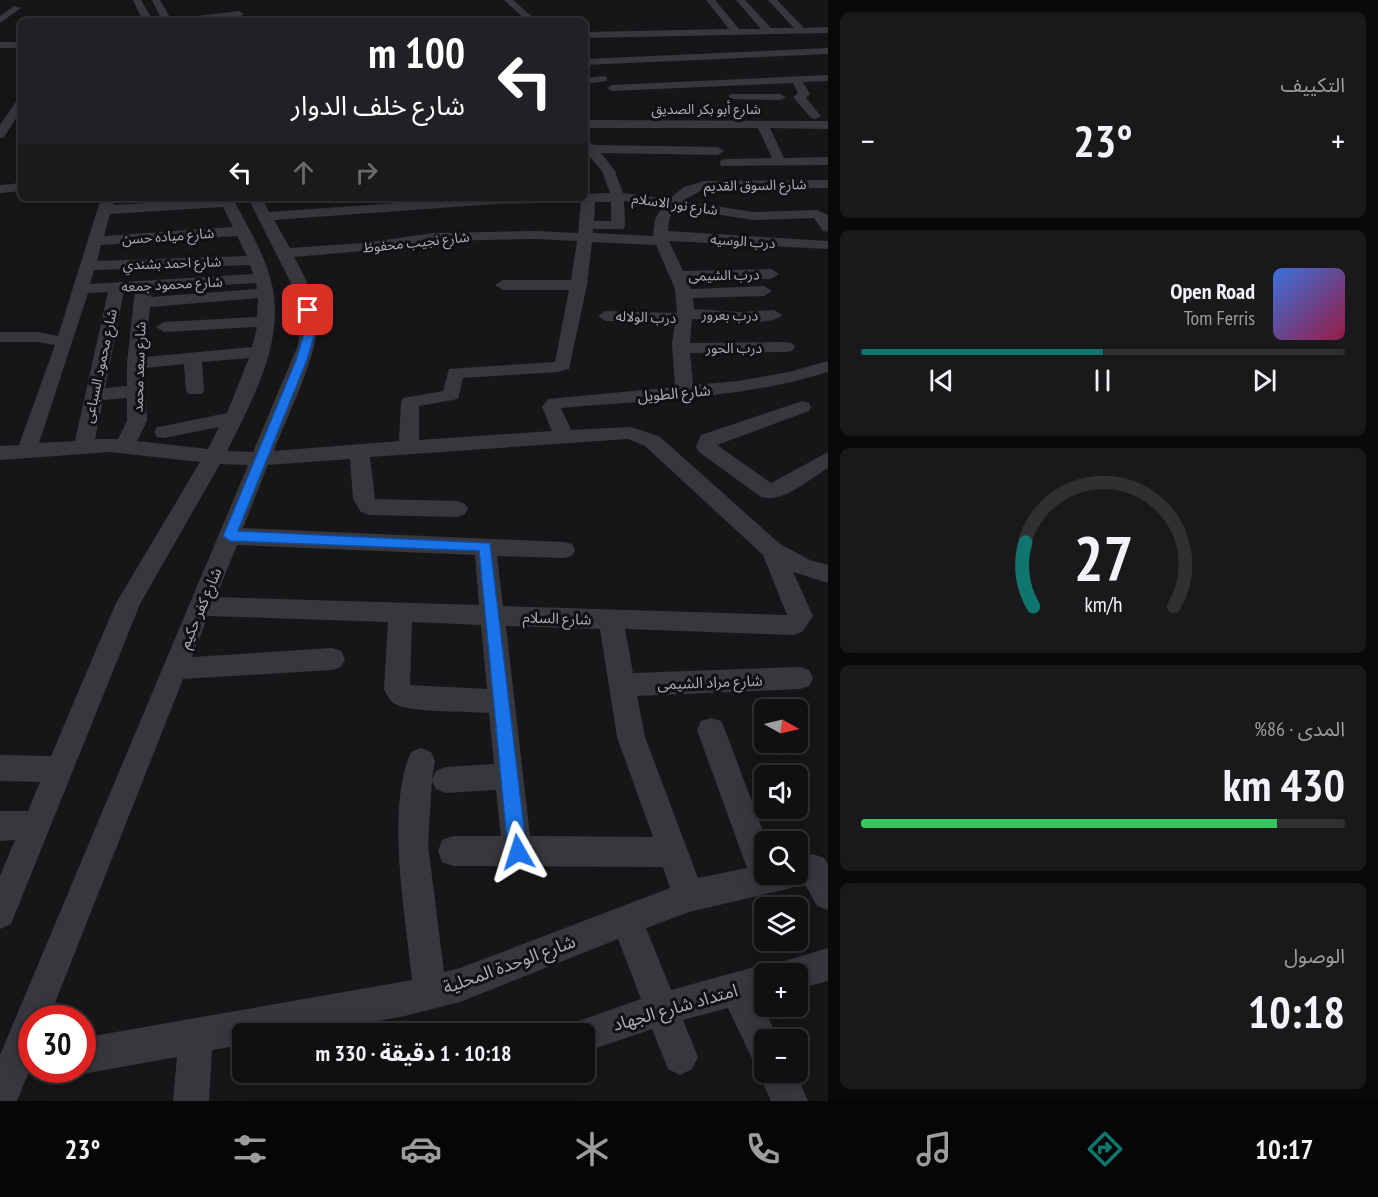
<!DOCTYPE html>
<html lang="ar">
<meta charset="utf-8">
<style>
body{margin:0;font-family:"PT Sans Narrow","Noto Sans Arabic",sans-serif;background:#19191b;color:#f1f3f6;direction:rtl;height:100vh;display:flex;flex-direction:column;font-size:22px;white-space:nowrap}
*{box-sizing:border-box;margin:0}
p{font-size:20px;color:#9c9d9f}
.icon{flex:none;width:33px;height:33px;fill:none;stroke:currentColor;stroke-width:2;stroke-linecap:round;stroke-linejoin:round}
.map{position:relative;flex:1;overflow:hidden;direction:ltr}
.side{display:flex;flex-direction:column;gap:12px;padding:12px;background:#09090a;width:550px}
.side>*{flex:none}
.guide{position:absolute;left:18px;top:18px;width:570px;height:183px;border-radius:9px;box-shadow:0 3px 15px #0003,0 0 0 2px #303032;direction:rtl;background:#202124;color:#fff;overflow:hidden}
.needle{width:39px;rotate:98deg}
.buttons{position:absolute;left:754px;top:699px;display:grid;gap:12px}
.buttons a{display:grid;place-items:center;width:54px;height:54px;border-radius:9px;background:#101012;box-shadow:0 3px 15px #0003,0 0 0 2px #303032;font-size:30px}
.speed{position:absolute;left:18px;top:1005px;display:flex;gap:12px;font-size:30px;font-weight:700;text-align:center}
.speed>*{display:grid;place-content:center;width:78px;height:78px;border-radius:50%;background:#101012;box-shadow:0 3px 15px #0003,0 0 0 2px #303032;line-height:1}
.speed .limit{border:9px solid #d22;background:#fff;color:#111}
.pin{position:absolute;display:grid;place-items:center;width:51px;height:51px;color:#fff;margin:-26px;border-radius:12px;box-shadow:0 3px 9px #0006}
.me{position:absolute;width:66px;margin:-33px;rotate:354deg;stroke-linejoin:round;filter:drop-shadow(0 0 4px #0008)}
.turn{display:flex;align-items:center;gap:21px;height:126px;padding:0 24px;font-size:27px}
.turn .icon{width:78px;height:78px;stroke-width:2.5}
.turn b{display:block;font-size:42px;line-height:51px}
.lanes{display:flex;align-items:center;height:57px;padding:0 24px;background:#0003;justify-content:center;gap:30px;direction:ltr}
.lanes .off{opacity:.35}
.big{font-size:45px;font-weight:700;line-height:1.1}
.side .card{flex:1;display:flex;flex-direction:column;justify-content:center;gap:9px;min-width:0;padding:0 21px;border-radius:9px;background:#19191b}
.side .dial{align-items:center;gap:0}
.dial svg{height:156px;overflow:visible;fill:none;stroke:#303032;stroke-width:7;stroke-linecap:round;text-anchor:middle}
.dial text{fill:#f1f3f6;stroke:none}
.song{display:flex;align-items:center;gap:18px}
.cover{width:72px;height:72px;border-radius:9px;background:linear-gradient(135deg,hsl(220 70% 55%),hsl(340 70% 35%))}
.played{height:6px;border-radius:3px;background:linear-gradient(90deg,#0f766e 50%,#303032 50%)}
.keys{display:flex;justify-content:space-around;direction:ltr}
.heat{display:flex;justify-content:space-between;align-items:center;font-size:33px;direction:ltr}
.charge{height:9px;border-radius:4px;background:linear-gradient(90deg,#34c759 86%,#303032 0)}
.trip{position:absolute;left:232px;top:1023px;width:363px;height:60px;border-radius:9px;background:#101012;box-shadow:0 3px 15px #0003,0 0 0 2px #303032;font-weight:700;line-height:60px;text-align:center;direction:rtl}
.tab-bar{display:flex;height:96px;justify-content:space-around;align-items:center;background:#060607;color:#9c9d9f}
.tab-bar .icon{width:42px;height:42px}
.tab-bar .selected{color:#0f766e}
.tab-bar b{font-size:27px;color:#f1f3f6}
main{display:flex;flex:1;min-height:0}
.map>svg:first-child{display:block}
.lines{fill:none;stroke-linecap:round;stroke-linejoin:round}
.minor{fill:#37383d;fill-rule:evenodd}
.route{fill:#1a73e8;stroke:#114b97;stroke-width:1.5}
.labels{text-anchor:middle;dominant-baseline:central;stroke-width:6;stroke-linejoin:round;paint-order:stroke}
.far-street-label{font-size:14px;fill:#a8adb8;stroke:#111113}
.street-label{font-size:15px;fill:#a8adb8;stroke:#111113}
.near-street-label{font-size:18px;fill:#a8adb8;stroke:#111113}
</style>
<main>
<section class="side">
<div class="card"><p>التكييف</p>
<div class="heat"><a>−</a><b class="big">23°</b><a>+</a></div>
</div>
<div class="card">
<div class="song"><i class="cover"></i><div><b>Open Road</b><p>Tom Ferris</p></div></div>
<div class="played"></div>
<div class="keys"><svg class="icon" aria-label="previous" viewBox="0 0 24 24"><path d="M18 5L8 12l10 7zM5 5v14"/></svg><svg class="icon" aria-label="pause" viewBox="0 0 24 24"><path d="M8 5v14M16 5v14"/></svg><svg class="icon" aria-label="next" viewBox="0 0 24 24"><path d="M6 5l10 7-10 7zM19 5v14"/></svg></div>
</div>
<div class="card dial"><svg viewBox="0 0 100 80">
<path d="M14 69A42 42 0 1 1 86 69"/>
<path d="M14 69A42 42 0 0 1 10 36" stroke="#0f766e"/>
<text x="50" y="56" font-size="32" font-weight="700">27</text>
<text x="50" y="72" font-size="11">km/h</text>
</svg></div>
<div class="card"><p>المدى · 86%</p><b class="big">430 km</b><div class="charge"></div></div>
<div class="card"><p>الوصول</p><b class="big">10:18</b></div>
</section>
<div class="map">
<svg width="828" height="1101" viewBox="0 0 828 1101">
<rect width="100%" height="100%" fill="#161618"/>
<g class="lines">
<path class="minor" d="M 133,0 L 141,0 L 153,21 L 143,21 Z
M 152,0 L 160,0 L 171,19 L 239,11 L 244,14 L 239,17 L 199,21 L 162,21 Z
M 504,0 L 513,0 L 537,21 L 527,21 Z
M 706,0 L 715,0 L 739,29 L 761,29 L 736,0 L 745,0 L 771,28 L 794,28 L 768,0 L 777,0 L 804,28 L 828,27 L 828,33 L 585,38 L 585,32 L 729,29 Z
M 14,6 L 21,8 L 0,23 L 0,16 Z
M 0,42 L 21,42 L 21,48 L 0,48 Z
M 828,48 L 828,54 L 585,65 L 585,59 Z
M 828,75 L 828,81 L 803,82 L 810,94 L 806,98 L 821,116 L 815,119 L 811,118 L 793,97 L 798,93 L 793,83 L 612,91 L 607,88 L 612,85 Z
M 603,76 L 607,77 L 607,81 L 585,84 L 585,78 Z
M 733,94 L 780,94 L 786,97 L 780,100 L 729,99 L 729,95 Z
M 21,99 L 21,111 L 4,137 L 0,138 L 0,125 L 17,100 Z
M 585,120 L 828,121 L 828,129 L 770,128 L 784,158 L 828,157 L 828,165 L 721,166 L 720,163 L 721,160 L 726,159 L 772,158 L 758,128 L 585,128 Z
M 585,140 L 594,145 L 718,147 L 724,151 L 718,155 L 601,153 L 615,171 L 623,193 L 669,199 L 684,187 L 704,181 L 828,180 L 828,188 L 704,189 L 682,201 L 754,212 L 817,210 L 828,215 L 828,232 L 823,231 L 814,218 L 754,220 L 675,208 L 669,219 L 668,231 L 828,241 L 828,249 L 669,241 L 683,271 L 771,269 L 779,274 L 771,279 L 688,280 L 691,289 L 764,286 L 772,291 L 764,296 L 693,298 L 694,309 L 740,312 L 774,310 L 782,315 C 772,328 710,320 692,319 L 690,343 L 786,342 L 792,343 L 795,347 L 792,351 L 786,352 L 690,353 L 693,385 L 738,381 L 789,372 L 828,361 L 828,372 C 741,399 651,400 561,408 L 571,430 L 630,427 L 659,436 L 780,544 L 810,560 L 828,565 L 828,583 L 793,572 L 813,616 L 802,632 L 793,635 L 625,629 L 633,673 L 800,667 L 809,670 L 813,678 L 809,686 L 800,689 L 637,696 L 645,737 L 698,878 L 747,868 L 697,730 L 701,721 L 711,718 L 721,721 L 725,730 L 767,842 L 765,842 L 765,874 L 798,874 L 798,864 L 799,866 L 802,858 L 813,854 L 824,858 L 828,864 L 828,910 L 817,906 L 801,877 L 798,885 L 787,889 L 689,912 L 646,928 L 671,990 L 765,964 L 778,971 L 781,962 L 828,948 L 828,981 L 798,989 L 798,974 L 765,974 L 765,998 L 759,999 L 779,1040 L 765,1040 L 765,1072 L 795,1072 L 808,1101 L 771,1101 L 758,1072 L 761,1065 L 753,1061 L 728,1008 L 683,1020 L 698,1057 L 692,1069 L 680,1075 L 668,1069 L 652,1029 L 585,1052 L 585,1034 L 568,1034 L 573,1023 L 641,999 L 618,939 L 460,1002 L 405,1016 L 306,1034 L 243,1034 L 243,1045 L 212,1050 L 209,1101 L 173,1101 L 177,1057 L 82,1074 L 72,1070 L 82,1070 L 82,1038 L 412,980 C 406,917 385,810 411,752 L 421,748 L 431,752 L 435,761 L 432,779 L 436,771 L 446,767 L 494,764 L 489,713 C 468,711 412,713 395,704 C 389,700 387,695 384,689 L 388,622 L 208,616 L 192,657 L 332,648 L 341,651 L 345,659 L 341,667 L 332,670 L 183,679 L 49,1018 L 32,1018 L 32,1064 L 17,1101 L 0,1101 L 0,1055 L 248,465 L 220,464 L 140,604 L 11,924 L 0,929 L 0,876 L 15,840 L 0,841 L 0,811 L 28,811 L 40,782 L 0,781 L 0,755 L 51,756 L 116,603 L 200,462 L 110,452 L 0,460 L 0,446 L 19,445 L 55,345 L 38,342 L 0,342 L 0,332 L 38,332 L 58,336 L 101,198 L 115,198 L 113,205 L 233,198 C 246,225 264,252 271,281 C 287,338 252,401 227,451 L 253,452 L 298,345 L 300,326 L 293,287 L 248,198 L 262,198 L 269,212 L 467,198 L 585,198 L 585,194 L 610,193 L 602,171 L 585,151 ZM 624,201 L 663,206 L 655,219 L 653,236 L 593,233 L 593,229 L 623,229 L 625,226 ZM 581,202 L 578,233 L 536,231 L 434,233 L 363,243 L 290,248 L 274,220 L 496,204 ZM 595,202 L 611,202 L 611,221 L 594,221 ZM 223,207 L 233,227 L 104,236 L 110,214 ZM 237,236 L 247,256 L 97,261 L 101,245 ZM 536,239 L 577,241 L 571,280 L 503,280 L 495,285 L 503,290 L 569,290 L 555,362 L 449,369 L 443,391 L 403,398 L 401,402 L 399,441 L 274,451 C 286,419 316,359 317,328 C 318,303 306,278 294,257 L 363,251 L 434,241 ZM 592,242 L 656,245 L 675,289 L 677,313 L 606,311 L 598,316 L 606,321 L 675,323 L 672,344 L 675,387 L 548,399 L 542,407 L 552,431 L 419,440 L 419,406 L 458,399 L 463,378 L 558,372 L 569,369 L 587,285 ZM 250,265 L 253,274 L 90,284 L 94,270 ZM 256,283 L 257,289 L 151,297 L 152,289 ZM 135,290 L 127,363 L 127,386 L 105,388 L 124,291 ZM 108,292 L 75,441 L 39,443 L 88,293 ZM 258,298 L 257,317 L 164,322 L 156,327 L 164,332 L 257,327 L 252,347 L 145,357 L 150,307 ZM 249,358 L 227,413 L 164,426 L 157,427 L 154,432 L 157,437 L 164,438 L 219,427 L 208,449 L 137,441 L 147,421 L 145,368 L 184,364 L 186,390 L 188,394 L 202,394 L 204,390 L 202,362 ZM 127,398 L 127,421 L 118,439 L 95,439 L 103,400 ZM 628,439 L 645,446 L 763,555 L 787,615 L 503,606 L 497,556 L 564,558 L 572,556 L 575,550 L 572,544 L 564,542 L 243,528 L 268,465 L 350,459 L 353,499 L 361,512 L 369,515 L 457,517 L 465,514 L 468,509 L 465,504 L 457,501 L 375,499 L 370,457 ZM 237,545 L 475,555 L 479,605 L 216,597 ZM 412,622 L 481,625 L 487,689 L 410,685 ZM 506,626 L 600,629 L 617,737 L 653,837 L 530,836 ZM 432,781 L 436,789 L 446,793 L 496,790 L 501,836 L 453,836 L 442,840 L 438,851 L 442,862 L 453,866 L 663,867 L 670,888 L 460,968 L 444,972 L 428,844 Z
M 21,183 L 21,191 L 0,193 L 0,185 Z
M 802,401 L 809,403 L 811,407 L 809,411 L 717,445 L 771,483 L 828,452 L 828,468 C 809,479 783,504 761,497 L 699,452 L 696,447 L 701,435 Z"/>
</g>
<path class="route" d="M 308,307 L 313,310 L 315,333 L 307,360 L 238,531 L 490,543 L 527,852 L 524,858 L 518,861 L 511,858 L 508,852 L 479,551 L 230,541 L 223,536 L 296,360 L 304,333 L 303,310 Z"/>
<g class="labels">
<g class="far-street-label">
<text x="706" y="109">شارع أبو بكر الصديق</text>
<text transform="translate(755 185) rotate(-1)">شارع السوق القديم</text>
<text transform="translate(675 204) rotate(8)">شارع نور الاسلام</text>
<text transform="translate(168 236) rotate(-4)">شارع مياده حسن</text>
<text transform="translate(743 241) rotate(4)">درب الوسيه</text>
<text transform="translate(416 242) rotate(-6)">شارع نجيب محفوظ</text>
<text transform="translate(172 263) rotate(-2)">شارع احمد بشندي</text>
<text transform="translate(724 275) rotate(-1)">درب الشيمى</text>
<text transform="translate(172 284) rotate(-3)">شارع محمود جمعه</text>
<text transform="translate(730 315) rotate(1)">درب بعرور</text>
<text transform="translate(646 317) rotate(2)">درب الولاله</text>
<text x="734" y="348">درب الحور</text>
<text transform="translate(100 366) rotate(-78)">شارع محمود السباعى</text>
<text transform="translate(139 367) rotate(-88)">شارع سعد محمد</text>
</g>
<g class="street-label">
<text transform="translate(674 393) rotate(-5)">شارع الطويل</text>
<text transform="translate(200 608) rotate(-67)">شارع كفر حكيم</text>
<text transform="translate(557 618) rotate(2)">شارع السلام</text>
<text transform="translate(710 682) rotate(-2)">شارع مراد الشيمى</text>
</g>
<g class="near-street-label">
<text transform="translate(509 964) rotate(-20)">شارع الوحدة المحلية</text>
<text transform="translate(675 1007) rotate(-16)">امتداد شارع الجهاد</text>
</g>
</g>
</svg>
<div class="buttons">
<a><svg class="needle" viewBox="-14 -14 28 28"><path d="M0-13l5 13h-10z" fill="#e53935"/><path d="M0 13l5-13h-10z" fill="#9c9d9f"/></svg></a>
<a><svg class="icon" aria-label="sound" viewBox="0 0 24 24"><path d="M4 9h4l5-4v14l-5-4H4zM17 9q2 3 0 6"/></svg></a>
<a><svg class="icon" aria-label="search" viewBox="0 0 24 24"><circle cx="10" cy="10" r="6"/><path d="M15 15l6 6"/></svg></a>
<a><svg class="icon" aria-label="layers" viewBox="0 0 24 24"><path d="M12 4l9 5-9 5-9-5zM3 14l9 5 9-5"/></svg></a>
<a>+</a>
<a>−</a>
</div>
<div class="speed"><div class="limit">30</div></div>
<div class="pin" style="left:308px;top:310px;background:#d93025"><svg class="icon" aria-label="arrive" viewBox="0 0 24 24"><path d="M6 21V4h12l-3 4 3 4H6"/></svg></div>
<svg class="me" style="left:518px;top:852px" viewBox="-20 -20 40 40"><path d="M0-17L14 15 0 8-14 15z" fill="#1a73e8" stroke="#fff" stroke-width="4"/></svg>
<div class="trip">10:18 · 1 دقيقة · 330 m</div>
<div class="guide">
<div class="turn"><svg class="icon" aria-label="left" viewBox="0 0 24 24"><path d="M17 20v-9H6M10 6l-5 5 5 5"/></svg><div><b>100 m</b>شارع خلف الدوار</div></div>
<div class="lanes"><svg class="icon" aria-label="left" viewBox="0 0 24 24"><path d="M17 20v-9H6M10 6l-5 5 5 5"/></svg><svg class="icon off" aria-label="ahead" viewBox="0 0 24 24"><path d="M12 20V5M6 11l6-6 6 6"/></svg><svg class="icon off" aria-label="right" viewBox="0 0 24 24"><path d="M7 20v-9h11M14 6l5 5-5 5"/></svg></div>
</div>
</div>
</main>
<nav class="tab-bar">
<b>10:17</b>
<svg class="icon selected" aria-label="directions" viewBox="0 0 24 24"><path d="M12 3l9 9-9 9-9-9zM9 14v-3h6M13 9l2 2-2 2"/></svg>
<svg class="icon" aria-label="music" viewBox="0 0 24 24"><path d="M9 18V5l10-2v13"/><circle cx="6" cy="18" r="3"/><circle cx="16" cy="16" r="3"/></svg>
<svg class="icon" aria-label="phone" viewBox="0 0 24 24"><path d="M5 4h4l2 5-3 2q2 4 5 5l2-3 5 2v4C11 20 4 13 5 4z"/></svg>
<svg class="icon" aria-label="climate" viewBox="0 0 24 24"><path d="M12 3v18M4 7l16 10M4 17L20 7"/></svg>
<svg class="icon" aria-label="car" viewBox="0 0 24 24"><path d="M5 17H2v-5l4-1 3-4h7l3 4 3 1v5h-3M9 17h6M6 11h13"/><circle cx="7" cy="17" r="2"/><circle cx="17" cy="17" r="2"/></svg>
<svg class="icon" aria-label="filters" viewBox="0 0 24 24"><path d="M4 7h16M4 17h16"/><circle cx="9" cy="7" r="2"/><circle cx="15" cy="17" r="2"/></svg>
<b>23°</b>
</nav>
